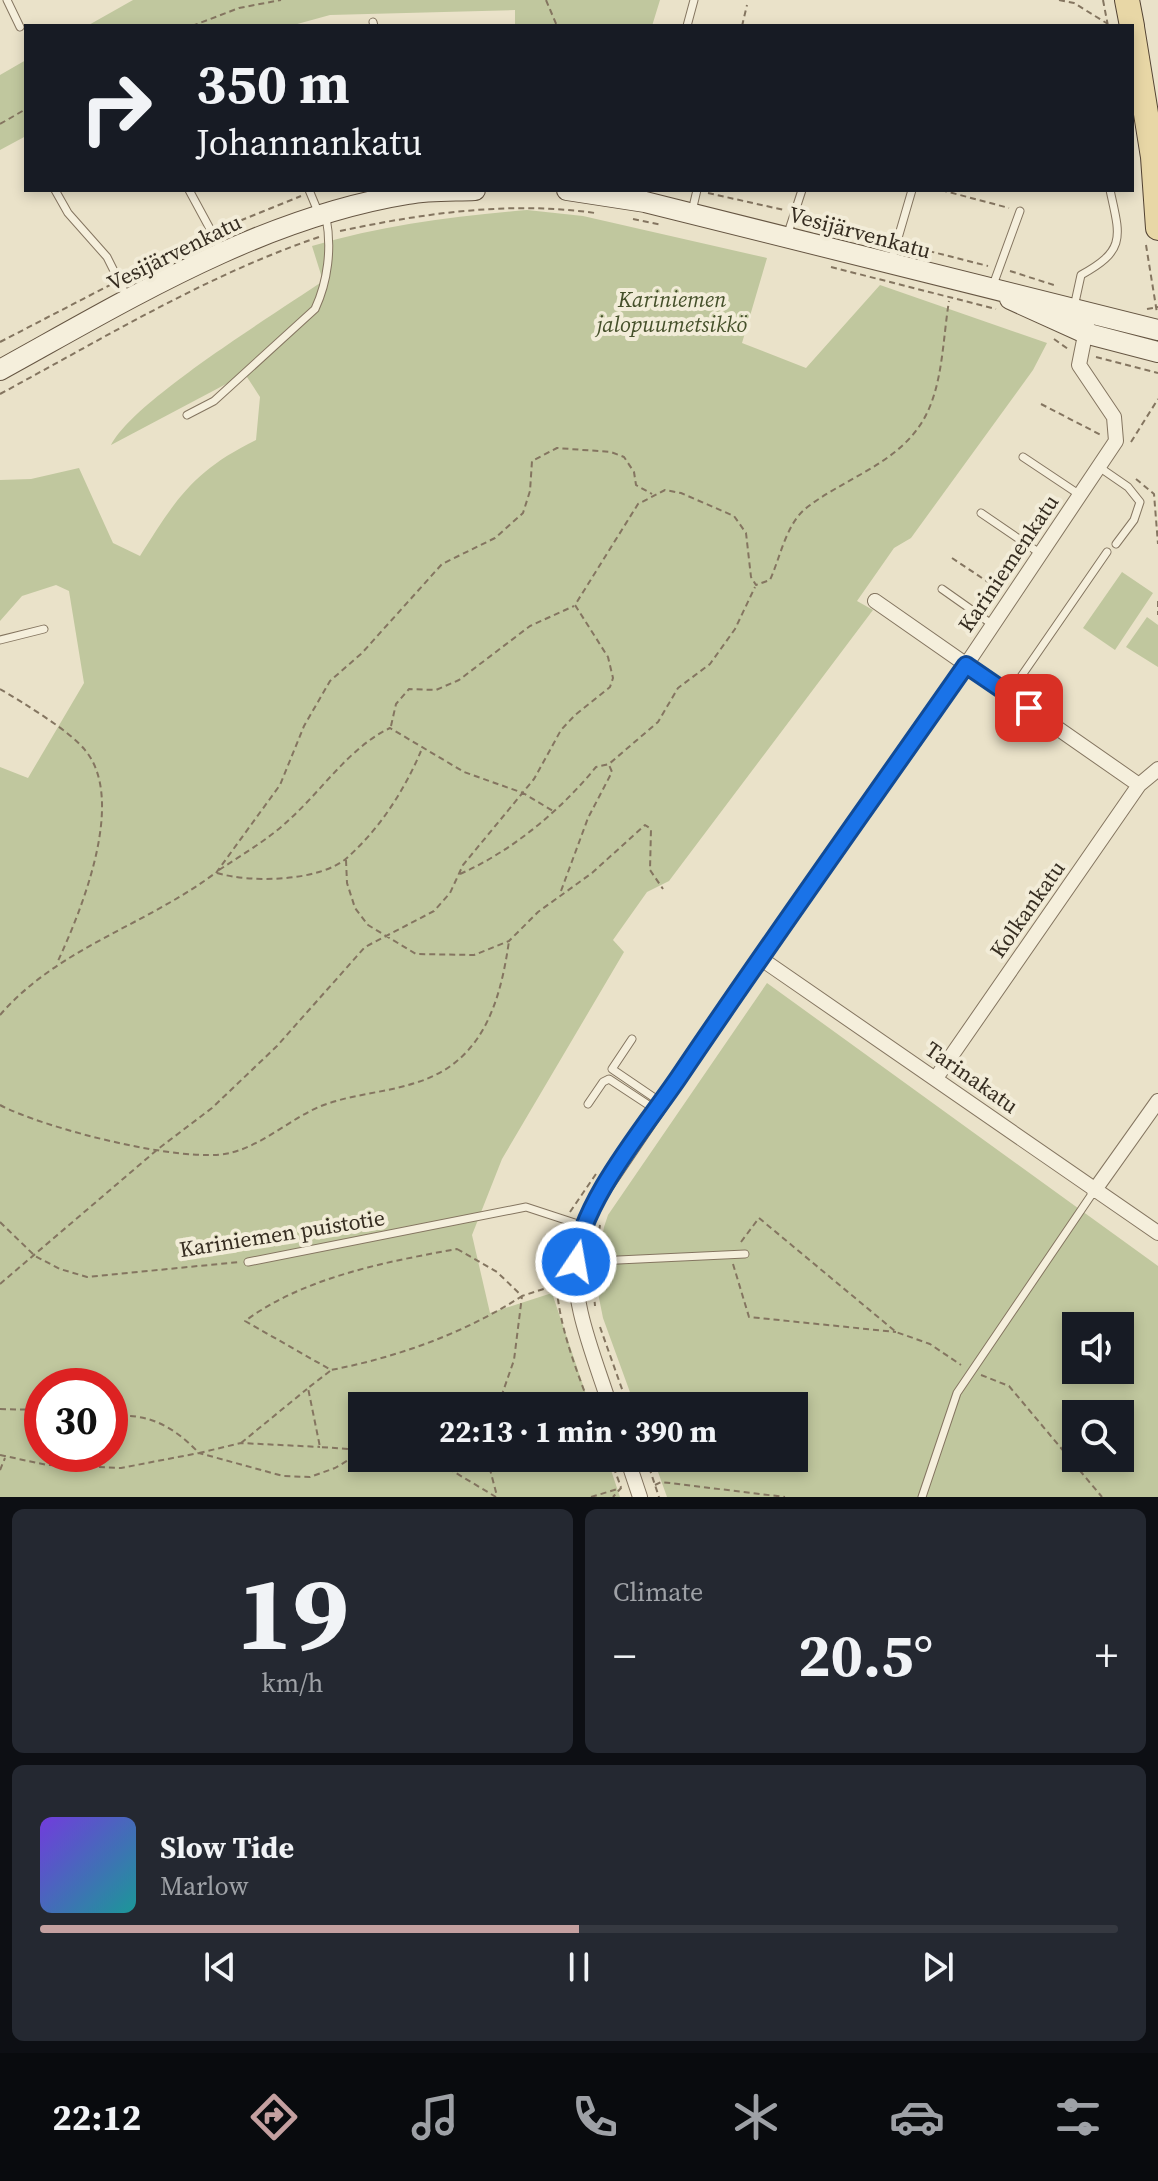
<!DOCTYPE html>
<meta charset="utf-8">
<style>
body{margin:0;font-family:"Source Serif 4",serif;background:#242831;color:#f1f3f6;height:100vh;display:flex;flex-direction:column;font-size:30px;white-space:nowrap}
*{box-sizing:border-box;margin:0}
p{font-size:26px;color:#9ea1a6}
.icon{flex:none;width:44px;height:44px;fill:none;stroke:currentColor;stroke-width:2;stroke-linecap:round;stroke-linejoin:round}
.map{position:relative;height:1497px;overflow:hidden}
.side{display:flex;flex-direction:column;gap:12px;padding:12px;background:#0d0f14;flex:1}
.side>*{flex:none}
.banner{position:absolute;left:24px;top:24px;width:1110px;height:168px;border-radius:0px;box-shadow:0 4px 12px #0003;background:#171b24;color:#f1f3f6;overflow:hidden}
.controls{position:absolute;left:1062px;top:1312px;display:grid;gap:16px}
.controls a{display:grid;place-items:center;width:72px;height:72px;border-radius:0px;background:#171b24;box-shadow:0 4px 12px #0003;font-size:40px}
.speed{position:absolute;left:24px;top:1368px;display:flex;gap:16px;font-size:40px;font-weight:700;text-align:center}
.speed>*{display:grid;place-content:center;width:104px;height:104px;border-radius:50%;background:#171b24;box-shadow:0 4px 12px #0003;line-height:1}
.speed .limit{border:12px solid #d22;background:#fff;color:#111}
.pin{position:absolute;display:grid;place-items:center;width:68px;height:68px;color:#fff;margin:-34px;border-radius:16px;box-shadow:0 4px 12px #0006}
.me{position:absolute;width:88px;margin:-44px;rotate:12deg;stroke-linejoin:round;filter:drop-shadow(0 0 6px #0008)}
.turn{display:flex;align-items:center;gap:28px;height:168px;padding:0 40px;font-size:36px}
.turn .icon{width:104px;height:104px;stroke-width:2.5}
.turn b{display:block;font-size:56px;line-height:68px}
.big{font-size:60px;font-weight:700;line-height:1.1}
.side .widget{flex:1;display:flex;flex-direction:column;justify-content:center;gap:12px;min-width:0;padding:0 28px;border-radius:12px;background:#242831}
.side .dial{align-items:center;gap:0}
.dial b{font-size:104px;line-height:1}
.song{display:flex;align-items:center;gap:24px}
.cover{width:96px;height:96px;border-radius:12px;background:linear-gradient(135deg,hsl(260 70% 55%),hsl(180 70% 35%))}
.played{height:8px;border-radius:4px;background:linear-gradient(90deg,#c4a0a0 50%,#363941 50%)}
.keys{display:flex;justify-content:space-around;direction:ltr}
.heat{display:flex;justify-content:space-between;align-items:center;font-size:44px;direction:ltr}
.side .tiles{flex:1;display:grid;gap:12px;grid-template-columns:1fr 1fr}
.widget:last-child{grid-column:span 2}
.trip{position:absolute;left:348px;top:1392px;width:460px;height:80px;border-radius:0px;background:#171b24;box-shadow:0 4px 12px #0003;font-weight:700;line-height:80px;text-align:center}
.menu{display:flex;height:128px;justify-content:space-around;align-items:center;background:#090b0e;color:#9ea1a6}
.menu .icon{width:56px;height:56px}
.menu .selected{color:#c4a0a0}
.menu b{font-size:36px;color:#f1f3f6}
.map>svg:first-child{display:block}
.green{fill:#c0c79e;fill-rule:evenodd}
.lines{fill:none;stroke-linecap:round;stroke-linejoin:round}
.lane-casing{stroke:#847560;stroke-width:9}
.street-casing{stroke:#847560;stroke-width:16}
.secondary-casing{stroke:#665643;stroke-width:22}
.primary-casing{stroke:#534333;stroke-width:26}
.path{stroke:#847560;stroke-width:2;stroke-dasharray:6 4;stroke-linecap:butt}
.lane{stroke:#f5efdc;stroke-width:7}
.street{stroke:#f5efdc;stroke-width:14}
.secondary{stroke:#f5efdc;stroke-width:20}
.primary{stroke:#e8d7a6;stroke-width:24}
.route-casing{stroke:#114b97;stroke-width:20}
.route{stroke:#1a73e8;stroke-width:14}
.labels{text-anchor:middle;dominant-baseline:central;stroke-width:8;stroke-linejoin:round;paint-order:stroke}
.street-label{font-size:22px;fill:#362d21;stroke:#f2ecd8}
.park-label{font-size:22px;font-style:italic;fill:#45502a;stroke:#f2ecd8}
</style>
<div class="map">
<svg width="1158" height="1497" viewBox="0 0 1158 1497">
<rect width="100%" height="100%" fill="#eae2c9"/>
<path class="green" d="M 133,0 L 660,0 L 652,26 L 515,26 L 515,10 L 330,15 L 290,26 L 87,26 Z
M 26,60 L 26,136 L 0,150 L 0,75 Z
M 527,210 L 583,216 L 767,258 L 742,343 L 806,368 L 880,285 L 1047,343 L 1033,370 L 911,538 L 894,548 L 857,601 L 873,610 L 669,881 L 647,892 L 613,940 L 624,952 L 502,1159 L 472,1235 L 490,1313 L 552,1293 L 590,1406 L 362,1406 L 362,1458 L 607,1458 L 620,1497 L 0,1497 L 0,767 L 28,778 L 84,683 L 69,591 L 56,585 L 22,596 L 0,621 L 0,480 L 31,479 L 79,468 L 113,543 L 140,556 C 176,499 193,471 256,440 L 260,397 L 245,374 L 111,445 C 134,400 275,314 323,281 L 312,246 C 383,225 454,216 527,210 ZM 42,1386 L 110,1386 L 110,1454 L 42,1454 Z
M 1122,572 L 1153,593 L 1115,650 L 1083,628 Z
M 1147,617 L 1158,625 L 1158,667 L 1126,647 Z
M 767,983 L 1158,1266 L 1158,1497 L 667,1497 L 653,1458 L 794,1458 L 794,1406 L 635,1406 L 603,1318 L 595,1278 L 604,1227 L 608,1215 ZM 1076,1326 L 1120,1326 L 1120,1370 L 1076,1370 ZM 1076,1414 L 1120,1414 L 1120,1458 L 1076,1458 Z"/>
<g class="lines">
<defs>
<path id="lane" d="M 7,0 L 20,27
M 373,22 L 374,26
M 687,26 L 694,0
M 55,190 L 68,213 L 107,257 L 127,297
M 189,190 L 222,251
M 309,190 L 319,214
M 692,211 L 697,190
M 787,236 L 802,190
M 891,262 L 912,190
M 993,285 L 1020,211
M 1074,307 L 1081,275 C 1127,250 1120,236 1110,190
M 187,415 L 214,401 L 315,309 C 328,281 332,248 326,217
M 1023,457 L 1080,495
M 1099,467 L 1128,487 L 1140,502 L 1134,520 L 1116,544
M 981,513 L 1041,554
M 942,589 L 993,625
M 0,640 L 44,629
M 1009,694 L 1107,552
M 632,1039 L 612,1069 L 662,1103
M 588,1104 L 603,1082 L 609,1079 L 656,1110
M 248,1262 L 526,1207 L 584,1226
M 576,1262 L 745,1254
M 922,1497 L 957,1393 L 1094,1191"/>
<path id="street" d="M 875,601 L 1139,785
M 760,958 L 1158,1233
M 936,1078 L 1139,785 L 1158,769
M 1094,1191 L 1158,1101
M 610,1406 C 595,1358 569,1300 576,1248 C 578,1234 587,1220 592,1207 L 760,958 L 966,665 L 1116,441 L 1114,417 L 1079,365 L 1087,325
M 627,1458 L 640,1497"/>
<path id="secondary" d="M 567,190 L 645,202 L 1158,330
M 1010,299 L 1085,333 L 1158,352
M 0,370 C 129,299 260,218 408,194 C 429,190 453,191 475,190"/>
<path id="primary" d="M 1127,0 L 1132,26
M 1132,27 L 1153,157 L 1158,228"/>
</defs>
<use href="#lane" class="lane-casing"/>
<use href="#street" class="street-casing"/>
<use href="#secondary" class="secondary-casing"/>
<use href="#primary" class="primary-casing"/>
<path class="path" d="M 546,0 L 557,26
M 1059,0 L 1074,3 L 1108,24
M 1103,0 L 1108,26
M 192,26 L 239,8 L 281,0
M 742,26 L 747,5
M 0,124 L 26,109
M 941,190 L 1009,208
M 708,193 L 784,210
M 805,216 L 888,240
M 633,219 L 662,225
M 222,228 L 301,196
M 340,231 C 425,213 509,201 595,213
M 1146,245 L 1157,313
M 909,246 L 988,266
M 831,267 L 996,309
M 1010,271 L 1057,286
M 129,275 L 202,238
M 1147,309 L 1158,307
M 1054,339 L 1068,349
M 0,342 L 110,285
M 1096,357 L 1158,373
M 0,394 C 104,338 207,275 319,237
M 1041,404 L 1101,435
M 1131,442 L 1158,399
M 1136,479 L 1154,494 L 1158,544
M 952,558 L 1000,590
M 1158,601 L 1158,615
M 0,689 C 22,702 70,731 85,750 C 127,800 81,911 58,961
M 391,726 L 396,704 L 409,689 L 436,690 L 459,680 L 530,626 L 574,606
M 346,860 L 347,883 L 355,908 L 368,925 L 416,954 L 474,955 L 509,941 L 538,912 L 592,873 L 645,825 L 651,829 L 650,870 L 663,889
M 219,870 C 243,854 269,839 290,819 C 323,789 350,747 390,728 L 464,772 L 523,793 L 553,811
M 216,873 L 280,785 L 304,726 L 330,681 L 362,653 L 442,564 L 495,538 L 523,513 L 530,491 L 532,461 L 557,448 L 611,452 L 624,457 L 634,472 L 636,485 L 652,494
M 217,873 C 250,883 321,882 348,857 C 380,828 404,791 421,751
M 460,874 C 512,851 560,811 596,767 L 609,764 L 658,722 L 678,688 L 710,664 L 735,629 L 755,587
M 561,891 L 588,818 L 612,772 L 609,765
M 0,1015 C 58,948 144,926 214,874
M 0,1105 C 43,1128 183,1164 230,1153 C 263,1145 290,1119 321,1106 C 352,1094 384,1093 415,1083 C 482,1063 500,1004 509,941
M 570,1212 L 598,1171
M 0,1222 L 35,1256 L 60,1269 L 87,1277 L 239,1262
M 563,1229 C 544,1288 569,1351 590,1406
M 741,1242 L 759,1218 L 896,1332 L 930,1344 L 961,1365
M 457,1249 L 497,1272 L 522,1296 C 465,1333 398,1357 331,1370 L 245,1321 C 305,1277 385,1262 457,1249 Z
M 596,1250 L 600,1225
M 733,1264 L 749,1317 L 896,1332
M 592,1272 L 595,1306
M 0,1284 L 158,1149 L 212,1108 L 277,1046 L 365,947 L 434,911 L 450,893 L 463,865 L 534,779 L 561,730 L 575,715 L 610,687 L 613,678 L 608,657 L 575,605 L 638,504 L 665,490 L 681,493 L 734,516 L 746,533 L 751,577 L 756,585 L 770,580 C 780,558 786,525 805,509 C 843,478 901,464 926,415 C 943,382 943,337 949,301
M 600,1327 L 628,1406
M 330,1371 L 308,1388 L 320,1447 L 362,1450
M 981,1375 L 1009,1386 L 1102,1497
M 498,1406 L 514,1360 L 522,1296 L 562,1283
M 0,1409 L 42,1410
M 110,1416 C 148,1413 172,1425 199,1453 L 241,1443 L 320,1447
M 241,1443 L 307,1389
M 0,1455 L 47,1465 L 121,1468 L 199,1453 L 283,1476 L 310,1477 L 335,1468 L 362,1452
M 431,1458 L 496,1497
M 487,1458 L 497,1496
M 610,1458 L 621,1487
M 646,1458 L 659,1497
M 0,1470 L 5,1458
M 655,1485 L 661,1482 L 785,1497
M 591,1497 L 621,1488 L 613,1497"/>
<use href="#lane" class="lane"/>
<use href="#street" class="street"/>
<use href="#secondary" class="secondary"/>
<use href="#primary" class="primary"/>
</g>
<g class="lines">
<defs>
<path id="route" d="M 576,1262 C 578,1205 649,1122 681,1074 C 774,936 871,801 966,665 L 1029,708"/>
</defs>
<use href="#route" class="route-casing"/>
<use href="#route" class="route"/>
</g>
<g class="labels">
<g class="street-label">
<text transform="translate(860 232) rotate(15)">Vesijärvenkatu</text>
<text transform="translate(174 252) rotate(-26)">Vesijärvenkatu</text>
<text transform="translate(1008 563) rotate(-56)">Kariniemenkatu</text>
<text transform="translate(1027 909) rotate(-55)">Kolkankatu</text>
<text transform="translate(972 1077) rotate(35)">Tarinakatu</text>
<text transform="translate(282 1233) rotate(-9)">Kariniemen puistotie</text>
</g>
<g class="park-label">
<text x="672" y="299">Kariniemen<tspan x="672" dy="25">jalopuumetsikkö</tspan></text>
</g>
</g>
</svg>
<div class="controls">
<a><svg class="icon" aria-label="sound" viewBox="0 0 24 24"><path d="M4 9h4l5-4v14l-5-4H4zM17 9q2 3 0 6"/></svg></a>
<a><svg class="icon" aria-label="search" viewBox="0 0 24 24"><circle cx="10" cy="10" r="6"/><path d="M15 15l6 6"/></svg></a>
</div>
<div class="speed"><div class="limit">30</div></div>
<div class="pin" style="left:1029px;top:708px;background:#d93025"><svg class="icon" aria-label="arrive" viewBox="0 0 24 24"><path d="M6 21V4h12l-3 4 3 4H6"/></svg></div>
<svg class="me" style="left:576px;top:1262px" viewBox="-20 -20 40 40"><circle r="17" fill="#1a73e8" stroke="#fff" stroke-width="3"/><path d="M0-11L8 9 0 5-8 9z" fill="#fff"/></svg>
<div class="trip">22:13 · 1 min · 390 m</div>
<div class="banner">
<div class="turn"><svg class="icon" aria-label="right" viewBox="0 0 24 24"><path d="M7 20v-9h11M14 6l5 5-5 5"/></svg><div><b>350 m</b>Johannankatu</div></div>
</div>
</div>
<section class="side">
<div class="tiles">
<div class="widget dial"><b>19</b><p>km/h</p></div>
<div class="widget"><p>Climate</p>
<div class="heat"><a>−</a><b class="big">20.5°</b><a>+</a></div>
</div>
<div class="widget">
<div class="song"><i class="cover"></i><div><b>Slow Tide</b><p>Marlow</p></div></div>
<div class="played"></div>
<div class="keys"><svg class="icon" aria-label="previous" viewBox="0 0 24 24"><path d="M18 5L8 12l10 7zM5 5v14"/></svg><svg class="icon" aria-label="pause" viewBox="0 0 24 24"><path d="M8 5v14M16 5v14"/></svg><svg class="icon" aria-label="next" viewBox="0 0 24 24"><path d="M6 5l10 7-10 7zM19 5v14"/></svg></div>
</div>
</div>
</section>
<nav class="menu">
<b>22:12</b>
<svg class="icon selected" aria-label="directions" viewBox="0 0 24 24"><path d="M12 3l9 9-9 9-9-9zM9 14v-3h6M13 9l2 2-2 2"/></svg>
<svg class="icon" aria-label="music" viewBox="0 0 24 24"><path d="M9 18V5l10-2v13"/><circle cx="6" cy="18" r="3"/><circle cx="16" cy="16" r="3"/></svg>
<svg class="icon" aria-label="phone" viewBox="0 0 24 24"><path d="M5 4h4l2 5-3 2q2 4 5 5l2-3 5 2v4C11 20 4 13 5 4z"/></svg>
<svg class="icon" aria-label="climate" viewBox="0 0 24 24"><path d="M12 3v18M4 7l16 10M4 17L20 7"/></svg>
<svg class="icon" aria-label="car" viewBox="0 0 24 24"><path d="M5 17H2v-5l4-1 3-4h7l3 4 3 1v5h-3M9 17h6M6 11h13"/><circle cx="7" cy="17" r="2"/><circle cx="17" cy="17" r="2"/></svg>
<svg class="icon" aria-label="filters" viewBox="0 0 24 24"><path d="M4 7h16M4 17h16"/><circle cx="9" cy="7" r="2"/><circle cx="15" cy="17" r="2"/></svg>
</nav>
